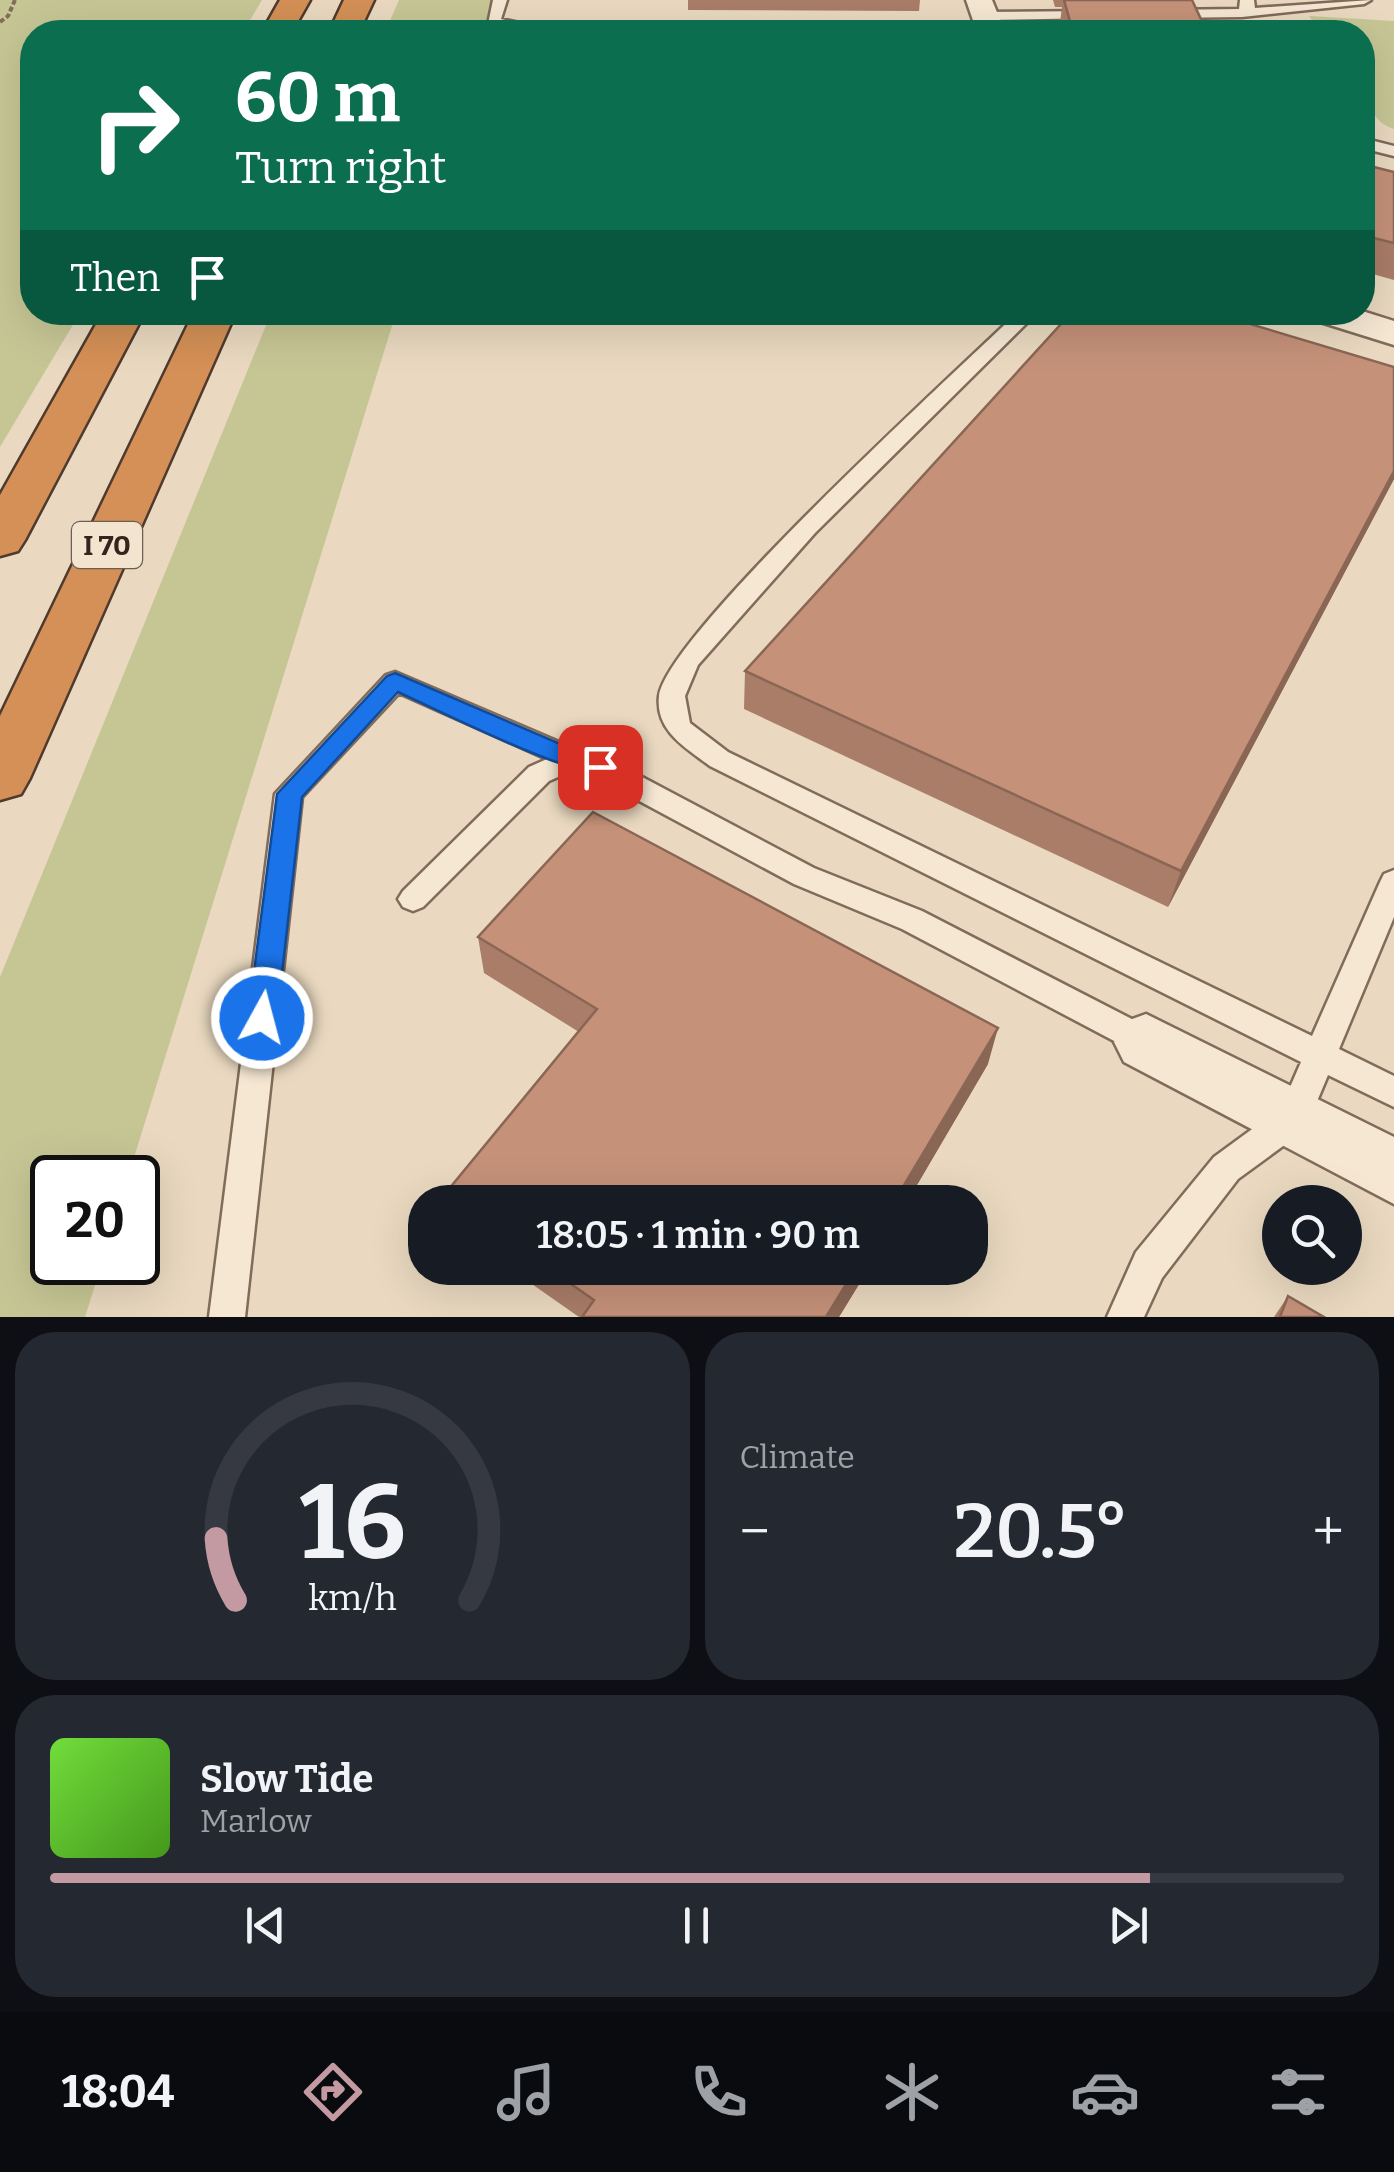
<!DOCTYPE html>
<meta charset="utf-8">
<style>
body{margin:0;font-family:Bitter,serif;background:#242831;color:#f1f3f6;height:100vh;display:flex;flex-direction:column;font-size:38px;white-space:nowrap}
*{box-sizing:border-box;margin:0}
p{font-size:32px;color:#9ea1a6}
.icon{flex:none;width:55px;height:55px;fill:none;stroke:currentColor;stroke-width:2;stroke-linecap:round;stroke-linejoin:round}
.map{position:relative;height:1317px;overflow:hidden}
.panel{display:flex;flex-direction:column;gap:15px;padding:15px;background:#0d0f14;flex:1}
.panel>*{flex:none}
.guide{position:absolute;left:20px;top:20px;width:1355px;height:305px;border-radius:40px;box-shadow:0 10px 40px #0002;background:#0b6e4f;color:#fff;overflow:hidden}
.fabs{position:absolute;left:1262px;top:1185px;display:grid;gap:20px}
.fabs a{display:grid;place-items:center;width:100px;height:100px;border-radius:50%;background:#171b24;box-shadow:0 10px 40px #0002;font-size:50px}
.speed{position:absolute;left:30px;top:1155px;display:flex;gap:20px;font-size:50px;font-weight:700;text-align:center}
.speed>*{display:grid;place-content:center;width:130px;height:130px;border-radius:50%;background:#171b24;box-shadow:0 10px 40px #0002;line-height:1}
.speed .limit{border:5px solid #111;border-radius:15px;background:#fff;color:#111}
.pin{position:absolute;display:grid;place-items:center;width:85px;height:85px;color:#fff;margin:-42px;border-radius:20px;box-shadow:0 5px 15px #0006}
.me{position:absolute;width:110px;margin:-55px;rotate:7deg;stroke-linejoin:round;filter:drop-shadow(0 0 8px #0008)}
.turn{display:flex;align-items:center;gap:35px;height:210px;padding:0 50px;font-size:45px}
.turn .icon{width:130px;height:130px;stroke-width:2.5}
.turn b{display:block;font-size:70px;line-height:85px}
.then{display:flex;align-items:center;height:95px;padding:0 50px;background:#0003;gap:20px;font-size:38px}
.big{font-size:75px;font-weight:600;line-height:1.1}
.panel .widget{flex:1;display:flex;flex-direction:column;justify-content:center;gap:15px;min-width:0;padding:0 35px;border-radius:40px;background:#242831}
.panel .dial{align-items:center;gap:0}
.dial svg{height:260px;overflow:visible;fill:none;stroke:#363941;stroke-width:7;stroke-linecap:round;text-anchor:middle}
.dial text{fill:#f1f3f6;stroke:none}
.song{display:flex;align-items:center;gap:30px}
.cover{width:120px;height:120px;border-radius:15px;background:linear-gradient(135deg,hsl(100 70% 55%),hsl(100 70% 35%))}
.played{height:10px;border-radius:5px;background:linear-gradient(90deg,#c39aa1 85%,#363941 85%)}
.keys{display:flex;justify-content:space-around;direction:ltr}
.heat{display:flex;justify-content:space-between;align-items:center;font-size:55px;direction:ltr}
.panel .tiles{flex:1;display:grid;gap:15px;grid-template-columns:1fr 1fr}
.widget:last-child{grid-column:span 2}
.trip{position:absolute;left:408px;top:1185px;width:580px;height:100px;border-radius:40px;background:#171b24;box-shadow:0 10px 40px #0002;font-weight:600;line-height:100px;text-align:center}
.tabs{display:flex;height:160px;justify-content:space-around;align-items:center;background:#090b0e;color:#9ea1a6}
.tabs .icon{width:70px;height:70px}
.tabs .selected{color:#c39aa1}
.tabs b{font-size:45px;color:#f1f3f6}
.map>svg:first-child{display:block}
.green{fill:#c6c695}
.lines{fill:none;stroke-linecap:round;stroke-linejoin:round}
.lane-casing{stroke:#816b5a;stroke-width:5}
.street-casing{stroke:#816b5a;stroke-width:5}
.highway-casing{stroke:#4f3a2e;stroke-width:5}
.path{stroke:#816b5a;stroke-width:4;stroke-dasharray:5 2.5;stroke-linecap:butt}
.lane{fill:#f5e7d2;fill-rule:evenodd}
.street{fill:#f5e7d2;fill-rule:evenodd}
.highway{fill:#d49056;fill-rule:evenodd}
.wall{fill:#a97d68}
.shaded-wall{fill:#8a6655}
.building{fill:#c59179;stroke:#8a6655;stroke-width:2.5}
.route{fill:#1a73e8;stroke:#114b97;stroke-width:2.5}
.labels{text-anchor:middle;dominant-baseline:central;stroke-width:10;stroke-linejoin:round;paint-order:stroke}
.shield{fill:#f2e4cf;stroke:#6c5e52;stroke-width:2.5}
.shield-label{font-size:28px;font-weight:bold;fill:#32251d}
</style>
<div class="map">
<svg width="1394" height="1317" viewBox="0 0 1394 1317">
<rect width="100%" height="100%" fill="#ead9c0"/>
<path class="green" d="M 0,0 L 262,0 L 243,32 L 32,32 L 32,312 L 80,313 L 0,447 Z
M 399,0 L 493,0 L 483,32 L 385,32 Z
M 1309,16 L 1394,21 L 1394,129 C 1357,118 1362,62 1362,32 L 1320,32 Z
M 271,313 L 396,313 L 128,1177 L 52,1178 L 52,1262 L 102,1263 L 85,1317 L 0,1317 L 0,977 Z"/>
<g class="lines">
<defs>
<path id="lane" d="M 493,0 L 507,0 L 501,19 L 524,24 L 990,26 L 997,30 L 524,32 L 488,24 Z
M 1240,0 L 1254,0 L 1255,8 L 1371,0 L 1364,4 L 1242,17 L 1164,18 L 1157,14 L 1164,10 L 1239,9 Z
M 1094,11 L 1101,15 L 1099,18 L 984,20 L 977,16 L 984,12 Z
M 1362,138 L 1394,146 L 1394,156 L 1362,148 Z
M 1018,312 L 1038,312 L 815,533 L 698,665 L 685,696 L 690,723 L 728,752 L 1312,1036 L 1380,882 L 1384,874 L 1394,870 L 1394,917 L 1339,1049 L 1394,1076 L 1394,1107 L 1328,1075 L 1305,1130 L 1238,1179 L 1162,1278 L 1144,1317 L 1107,1317 L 1136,1252 L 1214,1157 L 1281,1108 L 1301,1062 L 710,766 C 686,748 655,731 659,696 C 667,634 958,370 1018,312 Z
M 395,672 L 580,751 L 610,760 L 814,868 L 922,911 L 1157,1032 L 1162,1042 L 1157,1052 L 1146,1056 L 1135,1052 L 902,929 L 794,884 L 591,775 L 574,770 L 549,781 L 423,907 L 413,911 L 403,907 L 398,899 L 403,891 L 529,767 L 547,759 L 399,693 L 302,797 L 245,1317 L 209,1317 L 275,794 L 386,675 Z"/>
<path id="street" d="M 966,0 L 992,0 L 1005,32 L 977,32 Z
M 1362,311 L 1394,321 L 1394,345 L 1314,320 L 1308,312 Z
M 1146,1014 L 1394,1137 L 1394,1204 L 1124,1062 L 1114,1042 L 1124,1022 Z"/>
<path id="highway" d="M 280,0 L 310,0 L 292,32 L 262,32 Z
M 344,0 L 374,0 L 359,32 L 329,32 Z
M 103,312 L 145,312 L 25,540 L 18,551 L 0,556 L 0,495 Z
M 194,312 L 236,312 L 30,778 L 21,794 L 0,800 L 0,716 Z"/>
</defs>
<use href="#lane" class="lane-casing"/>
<use href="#street" class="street-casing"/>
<use href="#highway" class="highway-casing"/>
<path class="path" d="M 0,22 L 8,16 L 15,0"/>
<use href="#lane" class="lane"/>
<use href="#street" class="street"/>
<use href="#highway" class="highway"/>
</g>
<path class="wall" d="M 688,0 L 920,0 L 919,11 L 688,10 Z
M 1053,0 L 1192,0 L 1207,32 L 1063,32 L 1060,23 L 1062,7 L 1055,7 Z
M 1362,164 L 1394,172 L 1394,280 L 1362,271 Z
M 1394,367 L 1394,479 L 1168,907 L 744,709 L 745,671 Z
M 478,937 L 988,1064 L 907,1202 L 446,1202 L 444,1195 L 579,1032 L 484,973 Z
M 509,1268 L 869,1268 L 839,1317 L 579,1317 Z
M 1288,1296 L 1324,1317 L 1274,1317 Z"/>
<path class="shaded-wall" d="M 1394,471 L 1394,479 L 1168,907 L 1181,871 Z
M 998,1028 L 988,1064 L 907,1202 L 894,1202 Z
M 856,1268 L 869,1268 L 839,1317 L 826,1317 Z"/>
<path class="building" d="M 1064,0 L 1192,0 L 1207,32 L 1073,32 Z
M 1362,164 L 1394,172 L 1394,243 L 1362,235 Z
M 1072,312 L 1210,312 L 1394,367 L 1394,471 L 1181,871 L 745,671 Z
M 593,812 L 998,1028 L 894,1202 L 455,1202 L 444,1195 L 597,1009 L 478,937 Z
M 548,1268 L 856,1268 L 826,1317 L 582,1317 L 594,1300 Z
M 1288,1296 L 1324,1317 L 1280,1317 Z"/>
<path class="route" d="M 395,673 L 579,752 L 609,760 L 612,767 L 609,773 C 580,782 434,708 398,692 L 302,797 L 277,1018 L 273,1027 L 262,1031 L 252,1027 L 248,1018 L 277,794 L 387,676 Z"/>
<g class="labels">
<rect class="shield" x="72" y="522" width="70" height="46" rx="8"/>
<g class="shield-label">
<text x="107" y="545">I 70</text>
</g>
</g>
</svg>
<div class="fabs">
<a><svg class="icon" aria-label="search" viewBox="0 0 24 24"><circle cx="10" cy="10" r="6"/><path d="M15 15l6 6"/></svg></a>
</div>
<div class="speed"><div class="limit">20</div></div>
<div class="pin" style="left:600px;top:767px;background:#d93025"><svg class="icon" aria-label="arrive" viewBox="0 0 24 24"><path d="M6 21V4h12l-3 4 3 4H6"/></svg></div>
<svg class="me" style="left:262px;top:1018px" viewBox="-20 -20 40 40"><circle r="17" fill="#1a73e8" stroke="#fff" stroke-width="3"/><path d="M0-11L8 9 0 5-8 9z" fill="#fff"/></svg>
<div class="trip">18:05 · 1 min · 90 m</div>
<div class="guide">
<div class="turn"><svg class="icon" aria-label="right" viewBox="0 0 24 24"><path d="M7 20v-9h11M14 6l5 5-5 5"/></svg><div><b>60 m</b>Turn right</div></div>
<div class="then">Then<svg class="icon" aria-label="arrive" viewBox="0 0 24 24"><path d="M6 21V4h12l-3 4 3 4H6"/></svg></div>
</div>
</div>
<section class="panel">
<div class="tiles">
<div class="widget dial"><svg viewBox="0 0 100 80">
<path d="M14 69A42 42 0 1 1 86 69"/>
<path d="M14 69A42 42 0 0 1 8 50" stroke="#c39aa1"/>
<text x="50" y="56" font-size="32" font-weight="700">16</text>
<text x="50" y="72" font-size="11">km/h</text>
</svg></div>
<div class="widget"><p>Climate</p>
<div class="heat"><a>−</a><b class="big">20.5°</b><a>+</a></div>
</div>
<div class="widget">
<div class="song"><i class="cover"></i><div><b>Slow Tide</b><p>Marlow</p></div></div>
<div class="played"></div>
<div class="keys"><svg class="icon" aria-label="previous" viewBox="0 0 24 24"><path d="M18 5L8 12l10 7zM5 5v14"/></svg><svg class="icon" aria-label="pause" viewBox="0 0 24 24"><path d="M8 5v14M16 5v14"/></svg><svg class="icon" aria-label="next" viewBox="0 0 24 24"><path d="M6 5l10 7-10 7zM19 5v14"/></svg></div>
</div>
</div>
</section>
<nav class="tabs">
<b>18:04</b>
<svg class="icon selected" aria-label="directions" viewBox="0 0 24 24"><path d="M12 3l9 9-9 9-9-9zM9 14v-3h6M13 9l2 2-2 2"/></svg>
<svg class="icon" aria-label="music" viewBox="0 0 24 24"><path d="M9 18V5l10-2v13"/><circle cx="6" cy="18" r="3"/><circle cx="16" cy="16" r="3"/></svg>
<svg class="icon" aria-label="phone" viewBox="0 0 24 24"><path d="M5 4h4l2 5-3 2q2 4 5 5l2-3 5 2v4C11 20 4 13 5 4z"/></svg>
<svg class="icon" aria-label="climate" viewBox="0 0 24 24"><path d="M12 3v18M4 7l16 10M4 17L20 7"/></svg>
<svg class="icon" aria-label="car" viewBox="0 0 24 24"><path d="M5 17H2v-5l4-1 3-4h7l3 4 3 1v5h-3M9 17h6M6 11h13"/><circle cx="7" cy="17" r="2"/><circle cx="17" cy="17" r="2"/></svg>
<svg class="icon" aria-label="filters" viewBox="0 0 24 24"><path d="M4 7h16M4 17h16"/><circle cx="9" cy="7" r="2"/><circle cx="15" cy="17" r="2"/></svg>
</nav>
